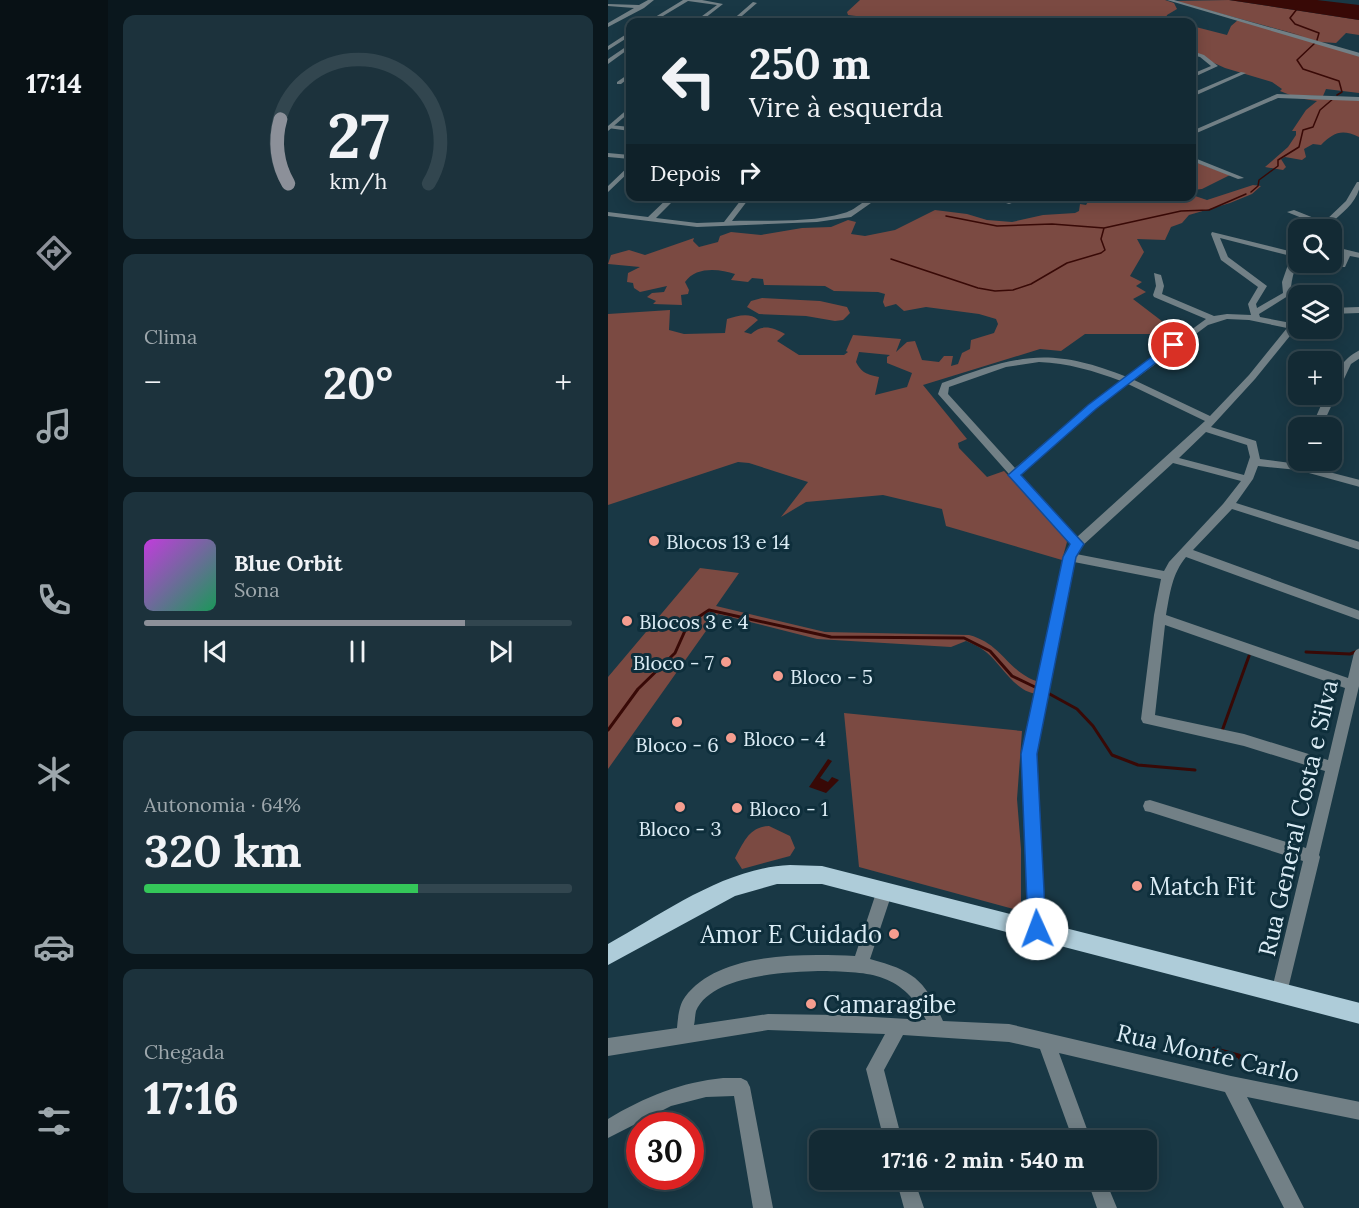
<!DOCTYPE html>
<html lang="pt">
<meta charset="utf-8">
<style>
body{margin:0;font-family:Lora,serif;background:#1c323c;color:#f1f3f6;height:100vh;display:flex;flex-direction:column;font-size:22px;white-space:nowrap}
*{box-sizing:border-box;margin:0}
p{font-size:20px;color:#9da7ac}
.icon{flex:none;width:33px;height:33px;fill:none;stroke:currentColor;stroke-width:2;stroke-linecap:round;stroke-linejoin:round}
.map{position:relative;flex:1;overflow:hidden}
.side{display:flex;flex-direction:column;gap:15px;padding:15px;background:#0a171d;width:500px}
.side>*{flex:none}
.hud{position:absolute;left:18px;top:18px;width:570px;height:183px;border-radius:12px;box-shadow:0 3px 15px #0003,0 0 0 2px #32464f;background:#132a34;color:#f1f3f6;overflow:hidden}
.controls{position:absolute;left:680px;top:219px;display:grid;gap:12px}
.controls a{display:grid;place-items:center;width:54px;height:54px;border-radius:12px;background:#132a34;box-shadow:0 3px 15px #0003,0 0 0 2px #32464f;font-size:30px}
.speed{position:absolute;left:18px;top:1112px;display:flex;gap:12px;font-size:30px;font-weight:700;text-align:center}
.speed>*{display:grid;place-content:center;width:78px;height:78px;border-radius:50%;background:#132a34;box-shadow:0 3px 15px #0003,0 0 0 2px #32464f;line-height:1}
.speed .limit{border:9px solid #d22;background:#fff;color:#111}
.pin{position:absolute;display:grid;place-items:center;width:51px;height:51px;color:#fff;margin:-26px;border:3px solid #fff;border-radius:50%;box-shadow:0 2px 6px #0007}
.me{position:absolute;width:66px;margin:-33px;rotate:358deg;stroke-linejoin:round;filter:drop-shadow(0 0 4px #0008)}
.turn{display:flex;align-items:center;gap:21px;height:126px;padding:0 24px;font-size:27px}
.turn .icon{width:78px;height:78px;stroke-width:2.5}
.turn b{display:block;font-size:42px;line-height:51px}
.then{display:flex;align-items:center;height:57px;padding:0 24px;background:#0003;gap:12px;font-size:22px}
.big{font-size:45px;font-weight:800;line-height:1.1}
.side .widget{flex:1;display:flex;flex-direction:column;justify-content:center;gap:9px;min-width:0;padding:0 21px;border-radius:12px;background:#1c323c}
.side .dial{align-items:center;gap:0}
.dial svg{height:156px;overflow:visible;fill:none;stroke:#32464f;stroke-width:7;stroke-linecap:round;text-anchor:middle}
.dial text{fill:#f1f3f6;stroke:none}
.song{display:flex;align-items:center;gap:18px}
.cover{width:72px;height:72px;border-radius:9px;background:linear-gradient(135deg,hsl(290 70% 55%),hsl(150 70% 35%))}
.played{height:6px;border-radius:3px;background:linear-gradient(90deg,#8c9099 75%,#32464f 75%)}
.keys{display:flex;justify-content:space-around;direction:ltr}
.heat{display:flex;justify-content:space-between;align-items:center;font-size:33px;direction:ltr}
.charge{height:9px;border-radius:4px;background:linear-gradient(90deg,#34c759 64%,#32464f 0)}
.trip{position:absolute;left:201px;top:1130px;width:348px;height:60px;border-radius:12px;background:#132a34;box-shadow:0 3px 15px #0003,0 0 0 2px #32464f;font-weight:800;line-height:60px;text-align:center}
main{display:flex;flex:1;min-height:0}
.menu{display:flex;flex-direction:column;width:108px;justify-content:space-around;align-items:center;background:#081115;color:#9da7ac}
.menu .icon{width:42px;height:42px}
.menu .active{color:#8c9099}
.menu b{font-size:27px;color:#f1f3f6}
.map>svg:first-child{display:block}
.green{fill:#7b4a42;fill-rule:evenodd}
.water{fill:#380906}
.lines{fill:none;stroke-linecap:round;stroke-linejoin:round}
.stream-far2{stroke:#380906;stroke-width:1.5}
.stream-far1{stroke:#380906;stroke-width:3}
.stream{stroke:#380906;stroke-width:4.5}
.minor{fill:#728086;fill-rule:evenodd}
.tertiary{fill:#728086;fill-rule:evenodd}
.primary{fill:#aeccd9;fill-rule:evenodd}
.route{fill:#1a73e8;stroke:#114b97;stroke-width:1.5}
.poi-dot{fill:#f59d8f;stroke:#0e2e3b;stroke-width:2}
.labels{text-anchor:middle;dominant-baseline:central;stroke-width:6;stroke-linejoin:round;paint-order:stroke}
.poi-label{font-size:20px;fill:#dcedf6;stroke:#0e2e3b;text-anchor:start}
.near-street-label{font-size:24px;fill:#dcedf6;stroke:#0e2e3b}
.near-poi-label{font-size:24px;fill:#dcedf6;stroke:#0e2e3b;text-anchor:start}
</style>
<main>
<nav class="menu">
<b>17:14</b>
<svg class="icon active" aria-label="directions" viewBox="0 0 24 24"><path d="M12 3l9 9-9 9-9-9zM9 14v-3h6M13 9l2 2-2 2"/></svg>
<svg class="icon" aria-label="music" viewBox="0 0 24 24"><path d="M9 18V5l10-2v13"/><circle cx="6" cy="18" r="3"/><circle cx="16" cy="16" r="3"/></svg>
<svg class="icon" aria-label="phone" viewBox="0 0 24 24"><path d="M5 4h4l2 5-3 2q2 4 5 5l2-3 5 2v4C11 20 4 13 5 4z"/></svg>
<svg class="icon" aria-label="climate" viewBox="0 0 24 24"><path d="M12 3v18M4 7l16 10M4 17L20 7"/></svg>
<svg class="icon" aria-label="car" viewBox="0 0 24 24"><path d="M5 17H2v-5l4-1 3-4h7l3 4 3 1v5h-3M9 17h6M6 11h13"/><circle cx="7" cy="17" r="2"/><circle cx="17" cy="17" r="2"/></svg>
<svg class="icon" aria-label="filters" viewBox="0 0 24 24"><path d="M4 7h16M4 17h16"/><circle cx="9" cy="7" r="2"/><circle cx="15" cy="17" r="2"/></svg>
</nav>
<section class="side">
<div class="widget dial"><svg viewBox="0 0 100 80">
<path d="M14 69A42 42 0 1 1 86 69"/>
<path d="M14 69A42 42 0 0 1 10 36" stroke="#8c9099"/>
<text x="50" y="56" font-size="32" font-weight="700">27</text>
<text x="50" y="72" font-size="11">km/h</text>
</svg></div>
<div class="widget"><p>Clima</p>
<div class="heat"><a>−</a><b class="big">20°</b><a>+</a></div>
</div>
<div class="widget">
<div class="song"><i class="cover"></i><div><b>Blue Orbit</b><p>Sona</p></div></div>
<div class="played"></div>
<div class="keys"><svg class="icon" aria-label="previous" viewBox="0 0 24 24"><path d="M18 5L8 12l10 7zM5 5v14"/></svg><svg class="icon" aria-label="pause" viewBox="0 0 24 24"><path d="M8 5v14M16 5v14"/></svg><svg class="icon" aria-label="next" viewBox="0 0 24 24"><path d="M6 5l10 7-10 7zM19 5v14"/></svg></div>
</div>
<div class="widget"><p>Autonomia · 64%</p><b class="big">320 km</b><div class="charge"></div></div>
<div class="widget"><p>Chegada</p><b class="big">17:16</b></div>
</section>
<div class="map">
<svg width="752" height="1208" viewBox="0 0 752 1208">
<rect width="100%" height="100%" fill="#193845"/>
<path class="green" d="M 252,0 L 557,0 L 566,3 L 569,9 L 559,15 L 557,21 L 561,22 L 296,22 L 240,15 L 239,12 Z
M 621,0 L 751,20 L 751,35 L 738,33 L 728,43 L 712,42 L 751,56 L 751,93 L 718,89 L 715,96 L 682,95 L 672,91 L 674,89 L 664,82 L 617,68 L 584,53 L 584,26 L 619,35 L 623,26 L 630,20 L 695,36 L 566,1 Z
M 683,97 L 751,99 L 751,137 C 734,129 726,132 713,145 L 705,144 L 696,149 L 698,157 L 694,160 L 677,157 L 673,159 L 678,167 L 675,170 L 657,167 L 680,147 L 688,135 L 688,131 L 684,131 L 698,110 L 709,101 Z
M 584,161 L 622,175 L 594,189 L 584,190 Z
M 645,185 L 653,186 L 644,194 L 622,203 L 581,215 L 574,223 L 563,227 L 557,240 L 529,239 L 536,252 L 522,276 L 534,282 L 528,286 L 538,292 L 525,299 L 559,325 L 544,334 L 477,334 L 453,351 L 432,349 L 315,385 L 359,439 L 350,443 L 351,448 L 379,477 L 396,471 L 456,533 L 459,542 L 454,560 L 338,526 L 334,509 L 275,495 L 198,502 L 173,517 L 200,482 L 141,463 L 130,462 L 0,505 L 0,314 L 62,310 L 61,330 L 76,334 L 117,333 L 119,319 C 129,316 142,312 150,320 L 136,332 L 143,334 C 154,324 164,327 177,334 L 169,341 L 191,355 L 236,355 L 240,352 L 238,351 L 245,335 L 293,339 L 288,352 L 299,342 L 307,341 L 314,360 L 331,362 L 336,356 L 345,356 L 343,366 L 350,364 L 354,353 L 362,349 L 363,340 L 386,333 L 390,324 L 388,319 L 371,314 L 318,307 L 296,311 L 288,304 L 277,307 L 275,302 L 277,294 L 270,292 L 226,291 L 217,286 L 156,285 L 155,279 L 144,278 L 140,282 L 123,280 L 127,274 C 112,269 88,266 77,282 L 81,290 L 80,294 L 73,295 L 74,305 L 45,304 L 48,301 L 39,297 L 44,293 L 56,292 L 59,286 L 32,292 L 26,288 L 25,283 L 19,282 L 20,273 L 32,267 L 0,264 L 3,255 L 21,250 L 37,255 L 86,238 L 85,241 L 91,247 L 110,242 L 112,236 L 123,232 L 153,235 L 194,228 L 223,227 L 240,220 L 248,222 L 243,234 L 257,236 L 287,230 L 327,210 L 359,214 L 379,220 L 404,222 L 435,215 L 467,213 L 471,211 L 472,204 L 478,205 L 483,197 L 584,195 L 599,200 ZM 251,352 L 282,355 L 279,357 L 279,363 L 304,373 L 299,387 L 267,395 L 271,377 C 258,374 254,373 248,362 Z
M 154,298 L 212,301 L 239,307 L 242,313 L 235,320 L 227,321 L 198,316 L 151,314 L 139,307 L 143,301 Z
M 92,568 L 131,573 L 108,606 L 217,632 L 361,635 C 395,644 398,671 431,682 L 429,694 C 407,692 394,665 378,652 C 372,647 365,644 358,641 L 343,647 L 209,639 L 110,614 L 0,769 L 0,677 Z
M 236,713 L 414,731 L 409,799 L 413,849 L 413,911 L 251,867 Z
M 161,826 L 182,836 L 187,848 L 182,856 L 134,869 L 127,858 C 136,842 141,827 161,826 Z"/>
<path class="water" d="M 621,0 L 709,0 L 751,5 L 751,20 Z
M 220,759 L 224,761 L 212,778 L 220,782 L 224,777 L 231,780 L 218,793 L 201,787 Z"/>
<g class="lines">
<path class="stream-far2" d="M 689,9 L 682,18 L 687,24 L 711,33 L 709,40
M 708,42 L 689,60 L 695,69 L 731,81 L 734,92 L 729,95
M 643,192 L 650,186 L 651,180 L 670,166 L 670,160 L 691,147 L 695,130 L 705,127 L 712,110 L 726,98
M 338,216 L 389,226 L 444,224 L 496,228
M 283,259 L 370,288 L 387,291 L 405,290 L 423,284 L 459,263 L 493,253 L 497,250 L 493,239 L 496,228 L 573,211 L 601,210 L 638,194"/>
<path class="stream-far1" d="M 698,652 L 742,654 L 750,651
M 438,692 L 469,709 L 485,726 L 504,755 L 530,765 L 587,770
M 0,730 L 30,689 L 67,653 L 80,624 L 101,610 L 223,637 L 356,638 L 382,651 L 404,676 L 429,688
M 614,731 L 641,656"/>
<path class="stream" d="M 606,1049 L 631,1056 L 637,1065"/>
<path class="minor" d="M 40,0 L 46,0 L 36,8 L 0,27 L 0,23 L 26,8 L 0,6 L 0,4 L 31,5 Z
M 75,0 L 94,0 L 115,4 L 92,22 L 86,22 L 109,5 L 80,1 L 45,22 L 39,22 Z
M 559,0 L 566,0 L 752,53 L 752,57 Z
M 145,2 L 149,3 L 127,22 L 122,22 Z
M 20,33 L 22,33 L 22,36 L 0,50 L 0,46 Z
M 22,44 L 22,48 L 0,64 L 0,59 Z
M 584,51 L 596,55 L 610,66 L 584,78 L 584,74 L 603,66 L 592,57 L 584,55 Z
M 633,72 L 638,73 L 584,97 L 584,93 Z
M 22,73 L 22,77 L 13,84 L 9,84 L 9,82 Z
M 669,94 L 752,97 L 752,101 L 670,98 L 584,135 L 584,131 Z
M 2,125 L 22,127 L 22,131 L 0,128 Z
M 0,153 L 22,155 L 22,159 L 0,157 Z
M 584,157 L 634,177 L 636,178 L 630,179 L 584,161 Z
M 22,165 L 22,171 L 0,192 L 0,186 Z
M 749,182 L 752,182 C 752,200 735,212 722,224 L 727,225 L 727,229 L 721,229 L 679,212 L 686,210 L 716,222 L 738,201 Z
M 62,196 L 70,196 L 48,218 L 89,223 L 116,222 L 136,196 L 143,196 L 124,221 C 159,220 203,223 236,213 C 251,209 257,196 273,196 L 243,217 L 209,222 L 89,227 L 0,216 L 0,212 L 40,217 Z
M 377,196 C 385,196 395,200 403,199 C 410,198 416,196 423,196 L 401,204 Z
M 604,232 L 685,252 L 690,250 C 690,265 682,278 683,294 L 651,314 L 652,317 L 683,323 L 690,318 L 690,326 L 647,379 L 603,427 L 648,441 L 652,459 L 690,464 L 752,480 L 752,487 L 690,470 L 650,466 L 645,479 L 628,503 L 752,542 L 752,550 L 624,509 L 585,550 L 752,611 L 752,620 L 578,557 C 564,574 562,593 558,615 L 740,678 L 746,653 L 748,650 L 752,648 L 752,682 L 711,855 L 712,857 L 679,993 L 677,999 L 671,1001 L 665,999 L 663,993 L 695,861 L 542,812 L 537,811 L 535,806 L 537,801 L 542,800 L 698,848 L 717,771 L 636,746 L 535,723 L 533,719 L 546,615 L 553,579 L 466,562 L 428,754 L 437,929 L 435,934 L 429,937 L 423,934 L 421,929 L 414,754 L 455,557 L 463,544 L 330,394 L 334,383 C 410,355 441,346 519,377 L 598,319 L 546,297 L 545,295 L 548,286 L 546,273 L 553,275 L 556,286 L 554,294 L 606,316 L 619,314 L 643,315 L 640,304 L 650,287 L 613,260 L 603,234 ZM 612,238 L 683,256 L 674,282 L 675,293 L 649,308 L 648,304 L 659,286 L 620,257 ZM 619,319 L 641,320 L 679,328 L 641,375 L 602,416 L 526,380 L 600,325 ZM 431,362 C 460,363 486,371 513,381 L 481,405 L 407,468 L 340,394 L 341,387 L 398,367 ZM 520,384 L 597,421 L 469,537 L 413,475 L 487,409 ZM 598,432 L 639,445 L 642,457 L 636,475 L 571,458 ZM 565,463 L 633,481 L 615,504 L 561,562 L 556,571 L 468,554 L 473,547 ZM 557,625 L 737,688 L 720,760 L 636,734 L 547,715 Z
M 723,246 L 752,253 L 752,258 L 742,256 L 737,267 L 731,267 L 730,265 L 735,254 L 723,250 Z
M 752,307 L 752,313 L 723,314 L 723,308 Z
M 752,350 L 752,358 L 743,364 L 713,428 L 703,428 L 718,394 L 723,394 C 723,376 735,358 752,350 Z
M 277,883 L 282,885 L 285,890 L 262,959 C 306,971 316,979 335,1021 L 401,1024 L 623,1076 L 752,1102 L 752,1120 L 639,1097 L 696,1208 L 676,1208 L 617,1092 L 451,1053 L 483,1140 L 465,1140 L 432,1049 L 401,1042 L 295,1035 L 276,1070 L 294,1140 L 276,1140 L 258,1069 L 277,1034 L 160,1030 L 0,1056 L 0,1038 L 69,1028 C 70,1017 71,1005 77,997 C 111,951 196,954 247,956 L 269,890 L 272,885 ZM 210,971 C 259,972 294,971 318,1020 L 230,1015 L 160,1014 L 86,1025 C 87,1021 87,1015 88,1011 C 103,975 178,972 210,971 Z
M 115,1078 L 133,1078 L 139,1081 L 142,1087 L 165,1208 L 145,1208 L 126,1096 L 98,1097 L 63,1106 L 0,1138 L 0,1119 C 36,1097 74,1082 115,1078 Z
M 288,1179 L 306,1179 L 316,1208 L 296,1208 Z
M 479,1179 L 497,1179 L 509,1208 L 489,1208 Z"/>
<path class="tertiary" d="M 22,107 L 22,112 L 0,131 L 0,126 Z"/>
<path class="primary" d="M 182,865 L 214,866 L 752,1003 L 752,1024 L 214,884 L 169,884 L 127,896 L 0,965 L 0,944 C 56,913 116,868 182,865 Z"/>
</g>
<path class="route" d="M 562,343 L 571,345 L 488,409 L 413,475 L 476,544 L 468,557 L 429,754 L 438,929 L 435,936 L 429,938 L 422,936 L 420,929 L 413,754 L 455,557 L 462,544 L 400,475 L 480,405 Z"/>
<g class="poi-dot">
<circle cx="46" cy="541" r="6"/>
<circle cx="19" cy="621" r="6"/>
<circle cx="118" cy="662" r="6"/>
<circle cx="170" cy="676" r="6"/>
<circle cx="69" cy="722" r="6"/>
<circle cx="123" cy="738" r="6"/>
<circle cx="72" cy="807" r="6"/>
<circle cx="129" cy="808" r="6"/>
<circle cx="529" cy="886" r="6"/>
<circle cx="286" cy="934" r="6"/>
<circle cx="203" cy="1004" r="6"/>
</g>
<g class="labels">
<g class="poi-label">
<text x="58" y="541">Blocos 13 e 14</text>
<text x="31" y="621">Blocos 3 e 4</text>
<text x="106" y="662" text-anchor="end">Bloco - 7</text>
<text x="182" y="676">Bloco - 5</text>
<text x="135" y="738">Bloco - 4</text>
<text x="69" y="744" text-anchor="middle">Bloco - 6</text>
<text x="141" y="808">Bloco - 1</text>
<text x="72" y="828" text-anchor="middle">Bloco - 3</text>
</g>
<g class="near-street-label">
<text transform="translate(690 818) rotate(-77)">Rua General Costa e Silva</text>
<text transform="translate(600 1053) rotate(13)">Rua Monte Carlo</text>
</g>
<g class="near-poi-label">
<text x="541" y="886">Match Fit</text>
<text x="274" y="934" text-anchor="end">Amor E Cuidado</text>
<text x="215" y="1004">Camaragibe</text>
</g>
</g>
</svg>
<div class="controls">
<a><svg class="icon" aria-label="search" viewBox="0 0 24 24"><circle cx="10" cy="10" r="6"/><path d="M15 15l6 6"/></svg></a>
<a><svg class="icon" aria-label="layers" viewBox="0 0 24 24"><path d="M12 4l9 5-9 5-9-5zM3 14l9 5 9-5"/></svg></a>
<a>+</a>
<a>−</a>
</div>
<div class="speed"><div class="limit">30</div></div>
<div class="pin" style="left:566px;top:345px;background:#d93025"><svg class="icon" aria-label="arrive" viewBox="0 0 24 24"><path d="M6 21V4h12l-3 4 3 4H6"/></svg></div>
<svg class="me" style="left:429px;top:929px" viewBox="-20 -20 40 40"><circle r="19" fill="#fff"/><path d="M0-13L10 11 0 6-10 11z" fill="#1a73e8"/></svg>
<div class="trip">17:16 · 2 min · 540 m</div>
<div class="hud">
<div class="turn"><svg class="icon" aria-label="left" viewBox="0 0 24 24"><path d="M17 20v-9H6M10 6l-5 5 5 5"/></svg><div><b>250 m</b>Vire à esquerda</div></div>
<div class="then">Depois<svg class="icon" aria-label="right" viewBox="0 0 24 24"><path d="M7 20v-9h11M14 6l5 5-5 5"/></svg></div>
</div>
</div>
</main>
